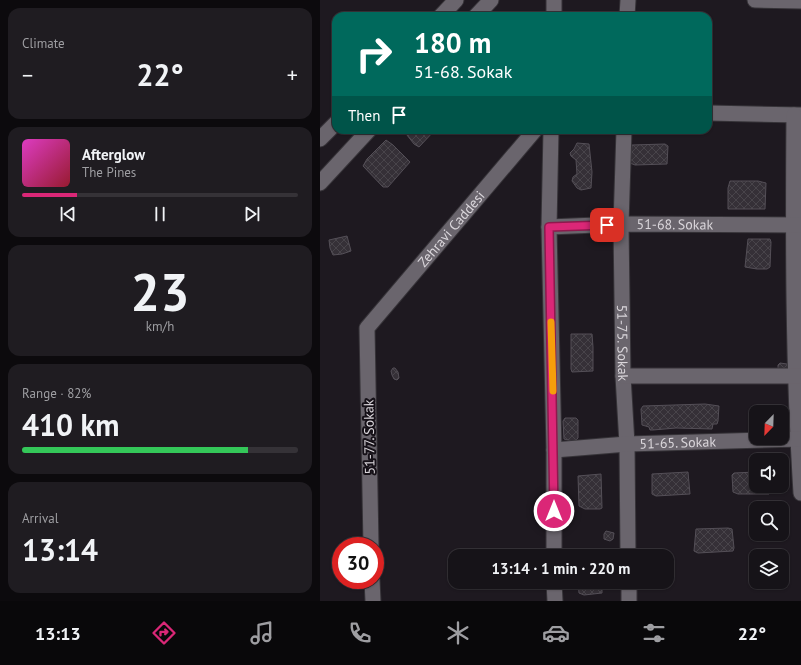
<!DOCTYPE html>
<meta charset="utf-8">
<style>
body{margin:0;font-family:"PT Sans",sans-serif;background:#1f1c21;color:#f1f3f6;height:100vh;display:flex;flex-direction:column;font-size:15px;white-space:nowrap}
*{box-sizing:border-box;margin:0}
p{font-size:13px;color:#9e9ea2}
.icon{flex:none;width:22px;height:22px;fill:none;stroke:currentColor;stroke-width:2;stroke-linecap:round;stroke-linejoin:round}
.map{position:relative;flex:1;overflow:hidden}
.side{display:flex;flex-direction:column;gap:8px;padding:8px;background:#0c0a0d;width:320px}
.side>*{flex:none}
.hud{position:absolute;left:12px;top:12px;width:380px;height:122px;border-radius:12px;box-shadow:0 1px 3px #0004,0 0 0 1px #353237;background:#00695c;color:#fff;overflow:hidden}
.needle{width:26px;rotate:203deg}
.controls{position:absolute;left:429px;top:405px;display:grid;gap:8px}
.controls a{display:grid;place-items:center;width:40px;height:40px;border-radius:8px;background:#161318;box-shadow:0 1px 3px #0004,0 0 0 1px #353237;font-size:20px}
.speed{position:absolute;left:12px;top:537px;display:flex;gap:8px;font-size:20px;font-weight:700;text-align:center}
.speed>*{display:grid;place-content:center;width:52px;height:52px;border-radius:50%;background:#161318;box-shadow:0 1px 3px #0004,0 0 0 1px #353237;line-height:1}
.speed .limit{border:6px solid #d22;background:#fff;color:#111}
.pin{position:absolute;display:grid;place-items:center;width:34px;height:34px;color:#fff;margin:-17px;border-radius:8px;box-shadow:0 2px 6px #0006}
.me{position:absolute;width:44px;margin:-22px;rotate:0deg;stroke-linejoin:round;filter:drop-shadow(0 0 3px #0008)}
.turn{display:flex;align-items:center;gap:14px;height:84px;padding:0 16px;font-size:18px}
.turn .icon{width:52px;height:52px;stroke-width:2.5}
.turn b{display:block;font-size:28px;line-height:34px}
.then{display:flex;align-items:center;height:38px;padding:0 16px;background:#0003;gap:8px;font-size:15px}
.big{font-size:30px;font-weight:700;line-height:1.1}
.side .tile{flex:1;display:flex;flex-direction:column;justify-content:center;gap:6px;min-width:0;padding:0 14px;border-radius:12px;background:#1f1c21}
.side .dial{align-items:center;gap:0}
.dial b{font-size:52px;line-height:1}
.song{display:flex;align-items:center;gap:12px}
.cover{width:48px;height:48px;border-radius:6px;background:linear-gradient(135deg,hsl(310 70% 55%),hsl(350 70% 35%))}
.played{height:4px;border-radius:2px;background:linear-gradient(90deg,#db2777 20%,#353237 20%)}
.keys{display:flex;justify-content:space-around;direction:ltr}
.heat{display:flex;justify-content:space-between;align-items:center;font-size:22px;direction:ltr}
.charge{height:6px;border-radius:3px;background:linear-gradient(90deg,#34c759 82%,#353237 0)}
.trip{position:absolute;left:128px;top:549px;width:226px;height:40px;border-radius:12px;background:#161318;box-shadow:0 1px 3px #0004,0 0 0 1px #353237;font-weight:700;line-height:40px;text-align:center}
.menu{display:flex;height:64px;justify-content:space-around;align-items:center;background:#09080a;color:#9e9ea2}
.menu .icon{width:28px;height:28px}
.menu .selected{color:#db2777}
.menu b{font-size:18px;color:#f1f3f6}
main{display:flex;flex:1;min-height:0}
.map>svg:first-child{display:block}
.building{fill:url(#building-cross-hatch);stroke:#544f57}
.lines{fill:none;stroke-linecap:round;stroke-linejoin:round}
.minor-casing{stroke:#363338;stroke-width:17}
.minor{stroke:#6a656d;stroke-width:15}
.route-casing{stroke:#8e194d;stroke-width:10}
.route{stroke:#db2777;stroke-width:7}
.slow{stroke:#f59e0b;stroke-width:7}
.labels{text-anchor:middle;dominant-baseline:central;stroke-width:4;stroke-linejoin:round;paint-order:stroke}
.street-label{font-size:14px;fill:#dad6db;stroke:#151017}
</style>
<main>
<section class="side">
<div class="tile"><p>Climate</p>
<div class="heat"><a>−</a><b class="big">22°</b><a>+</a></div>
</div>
<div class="tile">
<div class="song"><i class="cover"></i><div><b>Afterglow</b><p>The Pines</p></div></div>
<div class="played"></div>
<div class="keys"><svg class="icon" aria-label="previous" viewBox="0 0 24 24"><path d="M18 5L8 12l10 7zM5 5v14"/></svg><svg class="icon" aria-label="pause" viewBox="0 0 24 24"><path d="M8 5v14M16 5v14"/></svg><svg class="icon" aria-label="next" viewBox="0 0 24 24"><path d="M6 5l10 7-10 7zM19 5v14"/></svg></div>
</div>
<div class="tile dial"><b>23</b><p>km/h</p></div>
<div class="tile"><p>Range · 82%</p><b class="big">410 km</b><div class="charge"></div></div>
<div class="tile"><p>Arrival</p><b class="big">13:14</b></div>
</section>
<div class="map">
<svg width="481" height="601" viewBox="0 0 481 601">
<defs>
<pattern id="building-cross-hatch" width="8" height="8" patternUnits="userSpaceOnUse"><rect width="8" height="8" fill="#353037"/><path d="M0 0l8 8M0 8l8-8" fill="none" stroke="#48444a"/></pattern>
</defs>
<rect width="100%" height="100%" fill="#1e1920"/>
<path class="building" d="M 83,130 L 115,130 L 99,147 L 94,144 Z
M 66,140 L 73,145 L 90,162 L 68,187 L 63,187 L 43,166 L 47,159 Z
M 257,143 L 269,144 L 272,172 L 271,188 L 261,190 L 257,188 L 252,181 L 253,177 L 257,174 L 256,160 L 251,156 L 250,153 L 254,149 Z
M 345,144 L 348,146 L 347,164 L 315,165 L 310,163 L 312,145 Z
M 410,181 L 438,181 L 446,183 L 445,209 L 408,209 L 408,188 Z
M 27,236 L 31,251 L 22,254 L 13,255 L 10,248 L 9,240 Z
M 428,239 L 450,239 L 451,242 L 450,267 L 447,269 L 437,269 L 425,267 Z
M 251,334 L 272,334 L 273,347 L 273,371 L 252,372 L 251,369 Z
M 460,363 L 467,364 L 468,371 L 458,371 L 458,365 Z
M 73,368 L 75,368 L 78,372 L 79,378 L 77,380 L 74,379 L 72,375 L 71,371 Z
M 385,404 L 399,406 L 398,421 L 397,424 L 393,424 L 392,429 L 356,428 L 333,430 L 330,430 L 329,427 L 322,425 L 321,409 L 323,406 Z
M 245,418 L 256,418 L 258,420 L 258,438 L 256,440 L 252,441 L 244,439 L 243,421 Z
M 368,472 L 370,494 L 336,496 L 332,494 L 332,474 Z
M 436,472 L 436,486 L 449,486 L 449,494 L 418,494 L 413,492 L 412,475 L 414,473 Z
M 281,474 L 282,508 L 280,509 L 265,509 L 259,506 L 258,476 Z
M 408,528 L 412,529 L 414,548 L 413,551 L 378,553 L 374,551 L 376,529 Z
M 286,531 L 294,533 L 293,539 L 290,541 L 284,539 L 284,534 Z
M 258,582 L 282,582 L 282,593 L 264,595 L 259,593 Z"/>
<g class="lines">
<defs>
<g id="minor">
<path d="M 435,0 L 481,1"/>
<path d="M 121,16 L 136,0"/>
<path d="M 156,16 L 171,0"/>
<path d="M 234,16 L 234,0"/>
<path d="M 307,16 L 308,0"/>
<path d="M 388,113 L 481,115"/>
<path d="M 474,115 C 473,241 473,367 481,493"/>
<path d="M 231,130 L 229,227 L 234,450 L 234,556"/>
<path id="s1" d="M 304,130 L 301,224 L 303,376 L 307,444 L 308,556"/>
<path d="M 0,139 L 16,123"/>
<path d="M 0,183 L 49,130"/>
<path id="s2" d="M 229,227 L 301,224 L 481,225"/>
<path d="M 303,376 L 481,376"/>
<path id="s3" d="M 234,450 L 307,444 L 481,439"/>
<path id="s4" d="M 51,546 L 47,328 L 215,130"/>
<path d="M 52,580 L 53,601"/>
<path d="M 234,582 L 235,601"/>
<path d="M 309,582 L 309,601"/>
</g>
</defs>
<use href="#minor" class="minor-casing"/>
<use href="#minor" class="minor"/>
</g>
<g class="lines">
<defs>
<path id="route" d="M 234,511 L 229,227 L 287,225"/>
</defs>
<use href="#route" class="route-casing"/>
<use href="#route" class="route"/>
<path class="slow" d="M 231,322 L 233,391"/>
</g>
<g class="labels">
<g class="street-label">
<text stroke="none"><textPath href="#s2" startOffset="126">51-68. Sokak</textPath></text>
<text stroke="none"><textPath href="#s4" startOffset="348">Zehravi Caddesi</textPath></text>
<text stroke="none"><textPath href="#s1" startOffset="213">51-75. Sokak</textPath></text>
<text transform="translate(49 437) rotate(-91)">51-77. Sokak</text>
<text stroke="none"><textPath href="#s3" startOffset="124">51-65. Sokak</textPath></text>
</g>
</g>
</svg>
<div class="controls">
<a><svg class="needle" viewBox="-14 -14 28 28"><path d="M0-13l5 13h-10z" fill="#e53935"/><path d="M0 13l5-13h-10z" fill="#9e9ea2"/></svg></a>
<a><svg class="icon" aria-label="sound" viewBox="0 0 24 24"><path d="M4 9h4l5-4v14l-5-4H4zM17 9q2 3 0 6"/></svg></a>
<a><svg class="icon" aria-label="search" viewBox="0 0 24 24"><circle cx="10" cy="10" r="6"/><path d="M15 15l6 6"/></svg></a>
<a><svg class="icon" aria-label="layers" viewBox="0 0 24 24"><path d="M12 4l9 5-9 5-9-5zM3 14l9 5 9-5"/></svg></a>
</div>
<div class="speed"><div class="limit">30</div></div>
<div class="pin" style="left:287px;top:225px;background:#d93025"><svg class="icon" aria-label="arrive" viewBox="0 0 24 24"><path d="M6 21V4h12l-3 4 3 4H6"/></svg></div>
<svg class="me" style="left:234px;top:511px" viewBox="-20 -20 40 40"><circle r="17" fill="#db2777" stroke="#fff" stroke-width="3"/><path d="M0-11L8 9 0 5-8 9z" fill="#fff"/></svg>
<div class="trip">13:14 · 1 min · 220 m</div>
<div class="hud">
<div class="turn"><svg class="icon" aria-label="right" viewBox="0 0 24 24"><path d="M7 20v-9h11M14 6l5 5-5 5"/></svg><div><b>180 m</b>51-68. Sokak</div></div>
<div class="then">Then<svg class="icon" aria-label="arrive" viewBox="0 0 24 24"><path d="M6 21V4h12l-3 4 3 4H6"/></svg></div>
</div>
</div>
</main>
<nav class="menu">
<b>13:13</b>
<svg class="icon selected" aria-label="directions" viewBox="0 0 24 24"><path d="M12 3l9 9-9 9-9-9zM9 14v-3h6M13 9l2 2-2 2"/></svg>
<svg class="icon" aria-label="music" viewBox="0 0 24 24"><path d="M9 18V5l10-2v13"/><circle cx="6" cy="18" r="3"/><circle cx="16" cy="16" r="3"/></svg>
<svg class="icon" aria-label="phone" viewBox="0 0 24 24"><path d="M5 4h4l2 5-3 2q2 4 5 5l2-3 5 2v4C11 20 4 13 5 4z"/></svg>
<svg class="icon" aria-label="climate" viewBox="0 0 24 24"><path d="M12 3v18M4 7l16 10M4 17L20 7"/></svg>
<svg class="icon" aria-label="car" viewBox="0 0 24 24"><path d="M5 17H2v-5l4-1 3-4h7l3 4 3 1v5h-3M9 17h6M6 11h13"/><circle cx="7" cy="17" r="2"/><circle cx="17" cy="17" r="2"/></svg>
<svg class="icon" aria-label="filters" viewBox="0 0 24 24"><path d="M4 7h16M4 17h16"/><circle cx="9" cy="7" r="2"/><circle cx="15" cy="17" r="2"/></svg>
<b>22°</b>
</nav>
